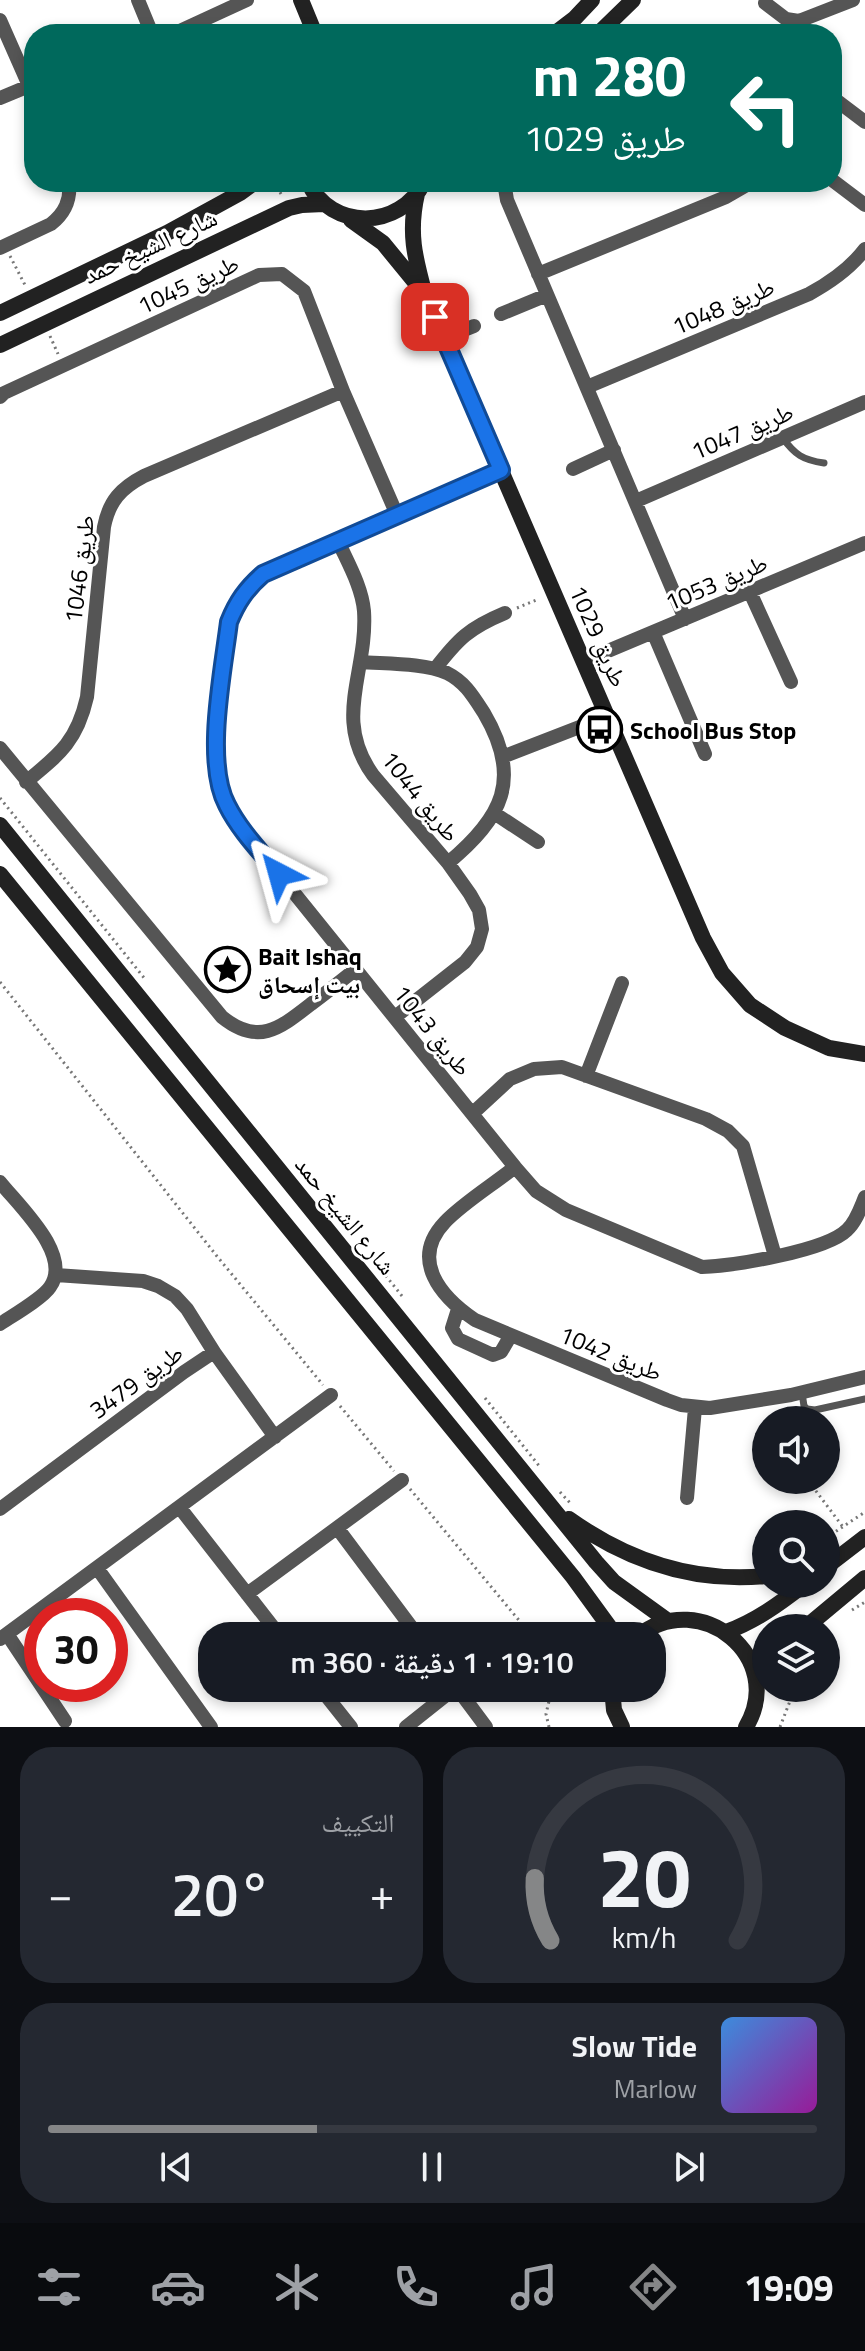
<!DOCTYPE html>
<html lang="ar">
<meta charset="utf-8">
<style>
body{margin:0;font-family:"Titillium Web","Noto Naskh Arabic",sans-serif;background:#242831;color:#f1f3f6;direction:rtl;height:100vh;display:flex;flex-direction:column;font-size:30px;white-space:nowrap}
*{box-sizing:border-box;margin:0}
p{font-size:26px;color:#9ea1a6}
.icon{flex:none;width:44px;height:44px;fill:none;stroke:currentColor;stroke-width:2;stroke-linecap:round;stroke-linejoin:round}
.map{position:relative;height:1727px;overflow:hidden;direction:ltr}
.drawer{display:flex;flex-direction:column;gap:20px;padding:20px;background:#0d0f14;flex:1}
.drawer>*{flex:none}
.banner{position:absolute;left:24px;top:24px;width:818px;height:168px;border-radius:32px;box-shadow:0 4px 12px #0003;direction:rtl;background:#00695c;color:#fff;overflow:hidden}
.tools{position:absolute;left:752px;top:1406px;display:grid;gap:16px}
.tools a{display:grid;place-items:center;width:88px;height:88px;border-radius:50%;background:#171b24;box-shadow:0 4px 12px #0003;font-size:40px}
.speed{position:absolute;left:24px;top:1598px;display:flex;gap:16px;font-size:40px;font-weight:700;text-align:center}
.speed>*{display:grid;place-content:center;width:104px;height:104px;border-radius:50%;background:#171b24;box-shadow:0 4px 12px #0003;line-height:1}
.speed .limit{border:12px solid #d22;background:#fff;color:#111}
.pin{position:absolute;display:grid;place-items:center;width:68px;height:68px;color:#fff;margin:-34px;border-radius:16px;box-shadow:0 4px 12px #0006}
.me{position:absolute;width:88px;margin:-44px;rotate:321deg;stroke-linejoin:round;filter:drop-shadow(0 0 6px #0008)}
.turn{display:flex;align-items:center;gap:28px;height:168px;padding:0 24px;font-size:36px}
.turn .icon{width:104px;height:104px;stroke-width:2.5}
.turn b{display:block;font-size:56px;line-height:68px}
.big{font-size:60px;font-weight:600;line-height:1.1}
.drawer .widget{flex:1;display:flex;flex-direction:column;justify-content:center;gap:12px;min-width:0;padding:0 28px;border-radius:32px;background:#242831}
.drawer .dial{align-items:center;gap:0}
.dial svg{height:208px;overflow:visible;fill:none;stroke:#363941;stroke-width:7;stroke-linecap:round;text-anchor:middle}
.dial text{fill:#f1f3f6;stroke:none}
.song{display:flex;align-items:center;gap:24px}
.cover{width:96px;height:96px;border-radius:12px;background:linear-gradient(135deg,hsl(210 70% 55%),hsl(300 70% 35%))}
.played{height:8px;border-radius:4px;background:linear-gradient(90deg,#858687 35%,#363941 35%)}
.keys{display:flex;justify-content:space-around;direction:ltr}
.heat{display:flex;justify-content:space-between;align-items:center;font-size:44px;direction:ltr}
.drawer .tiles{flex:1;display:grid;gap:20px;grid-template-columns:1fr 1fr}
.widget:last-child{grid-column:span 2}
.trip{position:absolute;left:198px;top:1622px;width:468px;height:80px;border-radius:32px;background:#171b24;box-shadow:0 4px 12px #0003;font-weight:600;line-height:80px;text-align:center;direction:rtl}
.menu{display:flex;height:128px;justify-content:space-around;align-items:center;background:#090b0e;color:#9ea1a6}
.menu .icon{width:56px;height:56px}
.menu .selected{color:#858687}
.menu b{font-size:36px;color:#f1f3f6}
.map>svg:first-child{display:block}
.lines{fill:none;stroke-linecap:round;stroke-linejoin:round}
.path{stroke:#777;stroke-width:3;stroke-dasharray:2 4;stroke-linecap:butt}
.lane{stroke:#555;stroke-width:7}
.street{stroke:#555;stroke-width:14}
.secondary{stroke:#222;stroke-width:16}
.route-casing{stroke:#114b97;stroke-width:20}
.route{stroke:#1a73e8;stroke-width:14}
.labels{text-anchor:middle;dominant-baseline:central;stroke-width:6;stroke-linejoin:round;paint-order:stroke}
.street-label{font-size:24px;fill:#000;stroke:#fff}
.poi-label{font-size:24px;font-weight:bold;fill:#000;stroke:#fff;text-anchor:start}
</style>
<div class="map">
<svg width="865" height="1727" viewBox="0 0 865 1727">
<rect width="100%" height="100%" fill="#fff"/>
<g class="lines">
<path class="path" d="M 274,182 L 281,194
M 10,256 L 25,285
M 50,336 L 58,354
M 517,608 L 539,599
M 0,798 L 145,979
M 0,982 L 216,1255 L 323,1385
M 382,1271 L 402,1296
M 485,1398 L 540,1467
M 340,1406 L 394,1471
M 811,1480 L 813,1487 L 843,1527
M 410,1489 L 532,1636
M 560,1492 L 571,1504
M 826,1538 L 865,1512
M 852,1610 L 865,1602
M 549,1727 L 546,1714 L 552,1688
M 780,1727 L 795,1688"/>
<path class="lane" d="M 782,437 C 795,455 803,460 824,463
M 802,1393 L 804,1406 L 807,1409 L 815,1410 L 865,1399"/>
<path class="street" d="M 138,0 L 152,34
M 765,3 L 786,19 L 799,21 L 853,0
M 0,20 L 34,97
M 173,34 L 247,0
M 832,97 L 865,122
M 0,98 L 29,86
M 832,180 L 865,205
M 504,182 L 507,200 L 685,619
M 0,248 L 51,224 C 65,213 71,200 69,182
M 538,274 L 726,197 L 752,182
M 501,314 L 547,295
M 444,338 L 474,326
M 587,387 L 809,294 C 831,282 850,269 865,249
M 0,397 L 4,393 L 259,275 L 282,274 L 304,291 L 343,391 L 397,515
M 573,469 L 614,450
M 501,470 L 281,566 C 252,580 240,592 229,622 L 215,750 L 217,777 L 226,804 L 241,827 L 515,1167 L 536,1191 L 566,1210 L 702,1267 C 733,1266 826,1251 847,1230 C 856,1222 860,1209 865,1197
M 636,501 L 865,402
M 338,541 C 348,563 362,587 364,611 C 368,673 332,718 373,775 L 448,863 L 470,894 L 479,910 L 482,929 L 477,947 L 465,962 L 395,1017
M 750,592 L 791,682
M 653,632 L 705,754
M 584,661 L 865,543
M 360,662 C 386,664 424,663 447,673 C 465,682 473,696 484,713 C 523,779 502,818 448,863
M 435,669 C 458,639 469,628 505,613
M 0,748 L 222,1017 C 258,1046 279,1029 311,1004 C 326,993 341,981 356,969
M 502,757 L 608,716
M 26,782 C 60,754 77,741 87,697 L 104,527 C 109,501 121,488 144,476 L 343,391
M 494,813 L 538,842
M 586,1076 L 622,983
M 473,1113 L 510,1079 L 534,1069 L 562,1067 L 706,1119 L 728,1131 L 743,1146 L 775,1256
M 515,1167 C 494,1184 463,1203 445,1222 C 409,1260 441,1297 475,1320 L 667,1400 L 681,1405 L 710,1408 L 791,1395 L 865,1377
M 0,1182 C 19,1206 73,1255 50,1287 C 43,1298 12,1316 0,1324
M 56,1275 L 143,1281 L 158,1286 L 175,1296 L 187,1309 L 214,1352
M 458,1309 L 452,1328 L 458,1339 L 493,1355 L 501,1352 L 511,1335
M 687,1498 L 695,1408
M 180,1508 L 280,1636
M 0,1509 L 184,1372 L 214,1352 L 275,1437
M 338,1529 L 418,1636
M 97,1568 L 211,1727
M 247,1594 L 402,1480
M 7,1634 L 65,1721
M 0,1639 L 331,1395
M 320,1688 L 351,1727
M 457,1688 L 486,1727
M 406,1727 L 455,1688"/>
<path class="secondary" d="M 301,0 L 315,34
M 554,34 L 575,18 L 592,0
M 598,34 L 633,0
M 308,182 C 331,231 400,230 424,182
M 417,194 C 408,233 415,258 425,295 L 703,938 L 722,973 L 750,1005 L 785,1028 L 829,1048 L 865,1054
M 351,220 L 383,243 L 419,287
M 0,313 L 167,233 L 240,193 L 255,182
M 0,345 L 289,208 L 302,205 L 324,204
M 0,825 L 596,1562 L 614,1582 L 668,1621
M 0,874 L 573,1577 L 616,1636
M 569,1519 C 628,1561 694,1583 766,1576
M 826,1567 L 865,1537
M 805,1628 L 865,1578
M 726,1632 C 756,1621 779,1604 805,1584
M 638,1636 C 701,1587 787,1658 746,1727
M 612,1688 L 614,1710 L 622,1727"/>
</g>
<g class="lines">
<defs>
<path id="route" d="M 279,874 C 261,852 240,831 227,805 C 204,762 223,671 229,622 C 237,602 246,589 263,574 L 501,470 L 435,317"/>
</defs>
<use href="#route" class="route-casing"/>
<use href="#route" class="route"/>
</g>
<defs>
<symbol id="bus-ring" viewBox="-11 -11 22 22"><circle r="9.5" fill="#fff" stroke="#000" stroke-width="1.5"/><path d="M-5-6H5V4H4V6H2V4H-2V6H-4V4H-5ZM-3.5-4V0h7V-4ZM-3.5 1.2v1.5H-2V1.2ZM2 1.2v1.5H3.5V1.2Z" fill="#000"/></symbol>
<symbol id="sight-ring" viewBox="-11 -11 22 22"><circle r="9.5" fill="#fff" stroke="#000" stroke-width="1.5"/><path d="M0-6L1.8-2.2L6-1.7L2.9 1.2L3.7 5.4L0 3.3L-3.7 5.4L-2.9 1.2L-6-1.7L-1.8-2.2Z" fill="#000"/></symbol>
</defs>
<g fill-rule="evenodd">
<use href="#bus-ring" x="574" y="704" width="51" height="51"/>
<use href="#sight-ring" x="202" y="944" width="51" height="51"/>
</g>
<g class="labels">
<g class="street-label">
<text transform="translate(150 246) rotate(-25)">شارع الشيخ حمد</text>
<text transform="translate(188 284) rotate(-25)">طريق 1045</text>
<text transform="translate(723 306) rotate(-23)">طريق 1048</text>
<text transform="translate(742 431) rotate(-23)">طريق 1047</text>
<text transform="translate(79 569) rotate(-83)">طريق 1046</text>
<text transform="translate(716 582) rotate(-23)">طريق 1053</text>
<text transform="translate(599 636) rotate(66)">طريق 1029</text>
<text transform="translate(421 796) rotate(51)">طريق 1044</text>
<text transform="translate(433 1030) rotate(51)">طريق 1043</text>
<text transform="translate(346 1215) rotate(51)">شارع الشيخ حمد</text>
<text transform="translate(611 1353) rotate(22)">طريق 1042</text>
<text transform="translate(136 1381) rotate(-36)">طريق 3479</text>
</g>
<g class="poi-label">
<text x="630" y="730">School Bus Stop</text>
<text x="258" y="956">Bait Ishaq<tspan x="258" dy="28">بيت إسحاق</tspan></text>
</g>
</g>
</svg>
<div class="tools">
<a><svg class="icon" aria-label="sound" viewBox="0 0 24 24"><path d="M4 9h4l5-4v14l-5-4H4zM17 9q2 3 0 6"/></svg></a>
<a><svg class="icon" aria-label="search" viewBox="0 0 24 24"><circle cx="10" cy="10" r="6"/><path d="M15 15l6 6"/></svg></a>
<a><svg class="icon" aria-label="layers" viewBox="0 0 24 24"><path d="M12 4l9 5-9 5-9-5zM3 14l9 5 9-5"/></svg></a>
</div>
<div class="speed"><div class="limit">30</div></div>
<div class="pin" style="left:435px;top:317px;background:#d93025"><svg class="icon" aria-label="arrive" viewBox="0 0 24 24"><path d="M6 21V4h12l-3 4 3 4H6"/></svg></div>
<svg class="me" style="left:279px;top:874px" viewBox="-20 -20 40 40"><path d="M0-17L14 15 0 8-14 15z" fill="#1a73e8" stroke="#fff" stroke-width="4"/></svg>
<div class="trip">19:10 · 1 دقيقة · 360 m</div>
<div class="banner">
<div class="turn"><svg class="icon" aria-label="left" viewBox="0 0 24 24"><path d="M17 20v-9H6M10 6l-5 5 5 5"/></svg><div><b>280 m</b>طريق 1029</div></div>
</div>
</div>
<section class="drawer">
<div class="tiles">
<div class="widget dial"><svg viewBox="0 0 100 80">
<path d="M14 69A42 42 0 1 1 86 69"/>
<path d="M14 69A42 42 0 0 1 8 45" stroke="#858687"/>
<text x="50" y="56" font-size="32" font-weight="700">20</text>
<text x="50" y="72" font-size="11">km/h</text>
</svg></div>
<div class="widget"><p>التكييف</p>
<div class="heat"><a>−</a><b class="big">20°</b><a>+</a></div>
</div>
<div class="widget">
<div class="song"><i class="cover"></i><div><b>Slow Tide</b><p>Marlow</p></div></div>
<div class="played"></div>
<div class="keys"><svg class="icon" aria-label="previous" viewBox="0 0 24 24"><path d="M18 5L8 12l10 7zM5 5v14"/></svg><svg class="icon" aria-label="pause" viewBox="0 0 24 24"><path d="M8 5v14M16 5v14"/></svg><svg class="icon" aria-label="next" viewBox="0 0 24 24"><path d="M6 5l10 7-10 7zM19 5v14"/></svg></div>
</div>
</div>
</section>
<nav class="menu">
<b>19:09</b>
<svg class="icon selected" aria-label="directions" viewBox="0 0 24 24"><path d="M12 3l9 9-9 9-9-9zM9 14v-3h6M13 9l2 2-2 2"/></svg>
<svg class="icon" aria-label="music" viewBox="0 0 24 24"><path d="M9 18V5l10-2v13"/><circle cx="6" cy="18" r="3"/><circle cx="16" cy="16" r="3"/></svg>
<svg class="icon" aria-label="phone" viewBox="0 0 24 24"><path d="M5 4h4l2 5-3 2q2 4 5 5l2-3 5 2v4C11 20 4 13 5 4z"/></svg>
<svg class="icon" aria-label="climate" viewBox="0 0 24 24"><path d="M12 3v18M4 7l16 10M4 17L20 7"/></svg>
<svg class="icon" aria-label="car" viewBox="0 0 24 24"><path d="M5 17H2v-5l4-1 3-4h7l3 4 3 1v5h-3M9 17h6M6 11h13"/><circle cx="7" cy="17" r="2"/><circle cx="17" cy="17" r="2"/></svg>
<svg class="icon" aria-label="filters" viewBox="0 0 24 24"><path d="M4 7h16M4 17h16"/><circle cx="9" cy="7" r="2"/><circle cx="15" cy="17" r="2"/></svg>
</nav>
